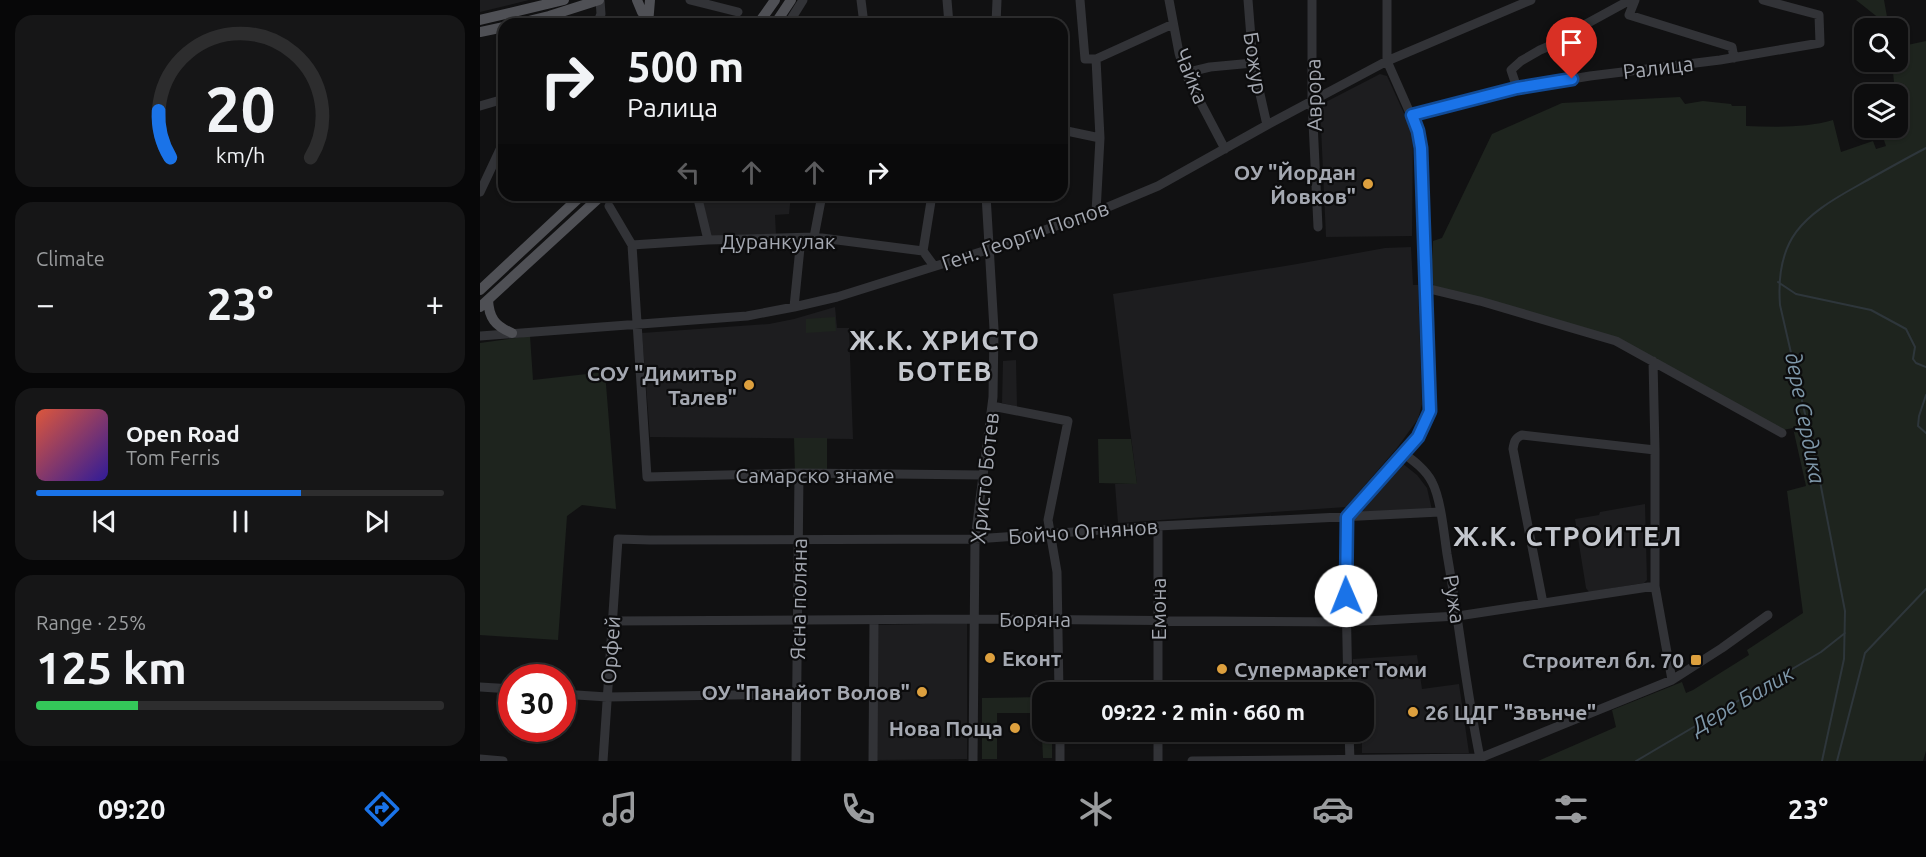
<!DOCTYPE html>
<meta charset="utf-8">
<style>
body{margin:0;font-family:Ubuntu,sans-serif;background:#161617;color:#f1f3f6;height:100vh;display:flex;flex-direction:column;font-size:22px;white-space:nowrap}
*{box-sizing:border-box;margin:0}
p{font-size:20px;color:#9a9c9e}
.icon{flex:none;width:33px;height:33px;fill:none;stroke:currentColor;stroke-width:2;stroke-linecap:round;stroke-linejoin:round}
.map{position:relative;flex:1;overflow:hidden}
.drawer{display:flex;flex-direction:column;gap:15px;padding:15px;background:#070708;width:480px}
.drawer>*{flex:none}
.top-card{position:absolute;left:18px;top:18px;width:570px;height:183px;border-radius:18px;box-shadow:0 2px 4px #0004,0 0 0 2px #2d2d2e;background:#0d0d0e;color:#f1f3f6;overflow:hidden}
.fabs{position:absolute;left:1374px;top:18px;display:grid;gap:12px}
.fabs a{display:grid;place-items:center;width:54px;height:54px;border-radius:12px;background:#0d0d0e;box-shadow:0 2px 4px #0004,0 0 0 2px #2d2d2e;font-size:30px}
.speed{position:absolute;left:18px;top:664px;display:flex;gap:12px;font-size:30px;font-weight:700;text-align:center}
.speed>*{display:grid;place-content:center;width:78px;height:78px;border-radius:50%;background:#0d0d0e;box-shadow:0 2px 4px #0004,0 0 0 2px #2d2d2e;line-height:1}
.speed .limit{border:9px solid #d22;background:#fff;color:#111}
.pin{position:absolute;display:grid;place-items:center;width:51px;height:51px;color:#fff;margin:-62px -26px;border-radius:50% 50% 50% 0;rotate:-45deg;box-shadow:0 0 6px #0007}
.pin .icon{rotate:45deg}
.me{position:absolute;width:66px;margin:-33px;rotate:359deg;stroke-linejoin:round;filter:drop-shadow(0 0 4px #0008)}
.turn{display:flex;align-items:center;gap:21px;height:126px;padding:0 30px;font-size:27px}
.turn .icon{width:78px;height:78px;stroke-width:2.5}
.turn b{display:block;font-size:42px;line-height:51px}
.lanes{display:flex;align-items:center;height:57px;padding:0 30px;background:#0003;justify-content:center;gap:30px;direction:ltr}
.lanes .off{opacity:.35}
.big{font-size:45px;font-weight:700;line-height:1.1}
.drawer .card{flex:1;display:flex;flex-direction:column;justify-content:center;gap:9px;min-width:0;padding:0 21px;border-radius:18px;background:#161617}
.drawer .dial{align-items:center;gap:0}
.dial svg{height:156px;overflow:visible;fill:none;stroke:#2d2d2e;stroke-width:7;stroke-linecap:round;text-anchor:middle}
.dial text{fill:#f1f3f6;stroke:none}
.song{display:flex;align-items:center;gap:18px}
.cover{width:72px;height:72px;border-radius:9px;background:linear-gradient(135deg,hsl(10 70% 55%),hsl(250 70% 35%))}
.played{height:6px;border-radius:3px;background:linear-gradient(90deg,#1a73e8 65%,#2d2d2e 65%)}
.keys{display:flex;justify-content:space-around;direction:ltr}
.heat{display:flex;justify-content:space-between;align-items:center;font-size:33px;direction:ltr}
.charge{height:9px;border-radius:4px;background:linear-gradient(90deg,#34c759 25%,#2d2d2e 0)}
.trip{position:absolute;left:552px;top:682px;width:342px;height:60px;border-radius:18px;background:#0d0d0e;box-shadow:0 2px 4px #0004,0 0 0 2px #2d2d2e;font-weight:700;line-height:60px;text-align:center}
.dock{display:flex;height:96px;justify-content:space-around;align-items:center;background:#050506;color:#9a9c9e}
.dock .icon{width:42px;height:42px}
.dock .current{color:#1a73e8}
.dock b{font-size:27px;color:#f1f3f6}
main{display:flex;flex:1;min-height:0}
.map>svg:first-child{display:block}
.built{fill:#1d1d1f}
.green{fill:#1e241e}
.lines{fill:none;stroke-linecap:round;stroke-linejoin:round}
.stream{stroke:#2e363b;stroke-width:2}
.minor{stroke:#323337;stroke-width:9}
.major{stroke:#4f5055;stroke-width:10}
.route-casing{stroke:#114b97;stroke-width:15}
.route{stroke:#1a73e8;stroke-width:10}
.poi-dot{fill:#dda03e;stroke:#0c0c0d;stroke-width:2}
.labels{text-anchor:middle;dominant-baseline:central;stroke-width:4.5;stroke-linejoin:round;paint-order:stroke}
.street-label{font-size:21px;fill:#a4a8b1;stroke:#0c0c0d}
.poi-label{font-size:21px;font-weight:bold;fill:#a4a8b1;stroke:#0c0c0d;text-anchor:end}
.water-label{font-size:22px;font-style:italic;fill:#7e97a9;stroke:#0c0c0d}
.district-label{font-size:27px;font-weight:bold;letter-spacing:1.5px;fill:#c4c7ce;stroke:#0c0c0d}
</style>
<main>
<section class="drawer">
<div class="card dial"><svg viewBox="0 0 100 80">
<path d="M14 69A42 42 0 1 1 86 69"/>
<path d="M14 69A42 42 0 0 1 8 45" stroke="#1a73e8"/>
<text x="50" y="56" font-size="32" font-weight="700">20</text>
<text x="50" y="72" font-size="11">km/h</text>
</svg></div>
<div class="card"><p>Climate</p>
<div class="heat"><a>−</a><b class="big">23°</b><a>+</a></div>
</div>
<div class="card">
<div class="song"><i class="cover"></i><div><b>Open Road</b><p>Tom Ferris</p></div></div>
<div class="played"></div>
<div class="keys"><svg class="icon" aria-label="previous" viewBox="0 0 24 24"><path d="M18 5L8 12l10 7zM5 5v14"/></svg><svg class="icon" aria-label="pause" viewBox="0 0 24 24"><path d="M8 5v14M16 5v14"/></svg><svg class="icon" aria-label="next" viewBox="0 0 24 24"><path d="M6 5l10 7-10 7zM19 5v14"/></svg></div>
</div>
<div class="card"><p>Range · 25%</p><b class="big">125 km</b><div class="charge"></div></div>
</section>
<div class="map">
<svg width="1446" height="761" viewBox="0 0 1446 761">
<rect width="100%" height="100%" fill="#111112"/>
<path class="built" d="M 0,0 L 49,0 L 0,12 Z
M 900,74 L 907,76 L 933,133 L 932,236 L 846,237 L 840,105 Z
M 220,195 L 311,195 L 309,214 L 295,215 L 296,235 L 230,237 Z
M 931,247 L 933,285 L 938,285 L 942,404 L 938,419 L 917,448 L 866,507 L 638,523 L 635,484 L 657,484 L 633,294 L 817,264 L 905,248 Z
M 355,307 L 357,328 L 369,328 L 373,439 L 170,437 L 162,333 L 289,324 L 314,319 Z
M 536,360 L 537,407 L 522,403 L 523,361 Z
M 922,463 L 937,475 L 947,488 L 952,510 L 881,513 Z
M 1165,504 L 1167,580 L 1164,583 L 1109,592 L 1106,588 L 1095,519 L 1119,515 L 1120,512 Z
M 487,623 L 487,759 L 397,760 L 397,625 Z
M 937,655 L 942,689 L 979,684 L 989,753 L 882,753 L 882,740 L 874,739 L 874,732 L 884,732 L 884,693 L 873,693 L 873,659 Z"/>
<path class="green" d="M 1376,0 L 1404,0 L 1409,28 L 1406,28 L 1405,23 Z
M 1446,41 L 1446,751 L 1443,761 L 1058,761 L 1136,727 L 1132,710 L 1202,682 L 1206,693 L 1213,690 L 1269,655 L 1267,650 L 1323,613 L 1307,491 L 1326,486 L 1313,428 L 1303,430 L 1137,338 L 954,286 L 951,278 L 953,241 L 962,238 L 1012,134 L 1082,103 L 1200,97 L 1205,104 L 1223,101 L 1251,104 L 1252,106 L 1266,106 L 1266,126 C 1294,127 1326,128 1353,120 L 1361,152 L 1393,141 L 1396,149 L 1406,146 L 1400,128 L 1418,128 L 1418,94 L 1410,94 L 1414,82 L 1412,62 L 1418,62 L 1418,47 Z
M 355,317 L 356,331 L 326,333 L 326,319 Z
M 50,336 L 53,380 L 125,372 L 136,509 L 102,505 L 87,516 L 78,640 L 0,635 L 0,343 Z
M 314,438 L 347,438 L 347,472 L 315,472 Z
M 618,439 L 651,439 L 657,484 L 619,483 Z
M 562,697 L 562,729 L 559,729 L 558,713 L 517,713 L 517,759 L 502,759 L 502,698 Z
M 562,737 L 572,737 L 572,758 L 563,758 Z"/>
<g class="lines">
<path class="stream" d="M 1298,282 L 1316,294 L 1391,310 L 1426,329 L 1435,347 L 1433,359 L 1436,363 L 1446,367
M 1446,395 L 1439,416 L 1438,426 L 1446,433
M 1156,761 L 1341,652 L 1365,633
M 1342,761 L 1364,659 L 1365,611 L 1337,466 L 1300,305 C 1295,238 1323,216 1377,186 C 1400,173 1423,160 1446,148
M 1357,761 L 1385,653 L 1446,589"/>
<path class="minor" d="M 210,0 L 258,12
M 381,0 L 384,24
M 467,0 L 469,24
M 600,0 L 605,59 L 616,59 L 693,24
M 689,0 L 699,53 L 705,73 L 745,149
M 768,0 L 773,63 L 787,125
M 832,0 L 832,101 L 838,227
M 1155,0 L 1149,15 L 1252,47 L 1254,58
M 117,24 L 121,14 L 120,0
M 308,24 L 323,0
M 516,24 L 517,0
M 616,59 L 620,138 L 616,212
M 705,73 L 730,67 L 773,63
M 1037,88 L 1031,70 L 1041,61 L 1060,50 L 1086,39 L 1097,29 L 1150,0
M 0,106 L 24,99
M 932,115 L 1037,88 L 1110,76 L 1240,60 L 1340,43 L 1339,15 L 1283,0
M 582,130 L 620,138
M 0,192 L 24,141
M 217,195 L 228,240
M 452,195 L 443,251 L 454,266
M 129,206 L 152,245 L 167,477 L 319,473 L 503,475
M 334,237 L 342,195
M 152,245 L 228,240 L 334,237 L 443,251
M 946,288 L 1000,301 L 1136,341 L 1302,433
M 314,307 L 321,238
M 0,336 L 267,316 L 314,307 L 357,297 L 510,249 L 616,212 L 678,186 L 787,125 L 907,61 L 1051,0
M 1173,361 L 1175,450 L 1175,586 L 1192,680
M 512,406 L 588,421 L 568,520 L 577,572 L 579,693
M 923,453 C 934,461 946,470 952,482 C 961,499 964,534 967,554 C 979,622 986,690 1000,758
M 1063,603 L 1033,449 C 1034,442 1035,438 1042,435 L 1175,450
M 132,621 L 495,619 L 867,622 L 978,616 L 1175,586
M 0,687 L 32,689
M 678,690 L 868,692
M 678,693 L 678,526
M 868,693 L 865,544 L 867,517 L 938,437 L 950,411 L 941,148 L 938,131 L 907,61 L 907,0
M 82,694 L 127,697 L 316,694
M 580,732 L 580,761
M 678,732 L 678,761
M 869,732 L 870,761
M 0,759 L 23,761
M 123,761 L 138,539 L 170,540 L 495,539 L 678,526 L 960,512
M 316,761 L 319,473
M 393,761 L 394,620
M 493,761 L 495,539 L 513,397 L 514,329 L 506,195
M 712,761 L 1000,758 L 1192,680 L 1242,648 L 1288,615"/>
<path class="major" d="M 157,0 L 162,12
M 0,20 L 84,0
M 36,24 L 69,16 L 119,0
M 168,24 L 170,0
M 278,24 L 295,0
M 295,24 L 311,0
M 0,32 L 24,27
M 0,290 L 102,195
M 8,300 C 9,318 15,326 32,333
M 0,307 L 122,195"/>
</g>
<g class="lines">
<defs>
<path id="route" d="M 866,596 L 867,517 L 938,437 L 950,411 L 941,148 L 938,131 L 932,115 L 1037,88 L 1092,79"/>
</defs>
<use href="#route" class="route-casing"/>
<use href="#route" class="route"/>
</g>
<g class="poi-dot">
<circle cx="888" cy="184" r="6"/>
<circle cx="269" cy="385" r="6"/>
<circle cx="510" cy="658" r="6"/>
<rect x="1210" y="654" width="12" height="12" rx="3"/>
<circle cx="742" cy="669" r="6"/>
<circle cx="442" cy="692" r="6"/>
<circle cx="933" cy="712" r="6"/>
<circle cx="535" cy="728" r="6"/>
</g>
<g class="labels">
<g class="street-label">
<text transform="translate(776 63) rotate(81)">Божур</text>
<text transform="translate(1178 67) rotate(-7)">Ралица</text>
<text transform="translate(712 76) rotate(68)">Чайка</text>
<text transform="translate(833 95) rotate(-91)">Аврора</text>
<text transform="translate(545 235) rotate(-19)">Ген. Георги Попов</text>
<text x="298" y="241">Дуранкулак</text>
<text x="335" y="475">Самарско знаме</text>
<text transform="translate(504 478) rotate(-84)">Христо Ботев</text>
<text transform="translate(603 531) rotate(-4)">Бойчо Огнянов</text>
<text transform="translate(318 599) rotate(-89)">Ясна поляна</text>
<text transform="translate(975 599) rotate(81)">Ружа</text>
<text transform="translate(678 609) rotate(-90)">Емона</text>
<text x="555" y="619">Боряна</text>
<text transform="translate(130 650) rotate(-86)">Орфей</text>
</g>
<g class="poi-label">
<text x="876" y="172">ОУ "Йордан<tspan x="876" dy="24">Йовков"</tspan></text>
<text x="257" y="373">СОУ "Димитър<tspan x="257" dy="24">Талев"</tspan></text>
<text x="522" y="658" text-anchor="start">Еконт</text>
<text x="1204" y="660">Строител бл. 70</text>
<text x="754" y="669" text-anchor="start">Супермаркет Томи</text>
<text x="430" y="692">ОУ "Панайот Волов"</text>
<text x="945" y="712" text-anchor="start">26 ЦДГ "Звънче"</text>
<text x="523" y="728">Нова Поща</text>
</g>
<g class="water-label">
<text transform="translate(1326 418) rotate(79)">дере Сердика</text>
<text transform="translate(1262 699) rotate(-30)">Дере Балик</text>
</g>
<g class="district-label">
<text x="465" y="340">Ж.К. ХРИСТО<tspan x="465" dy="31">БОТЕВ</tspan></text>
<text x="1088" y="536">Ж.К. СТРОИТЕЛ</text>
</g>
</g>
</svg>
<div class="fabs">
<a><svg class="icon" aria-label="search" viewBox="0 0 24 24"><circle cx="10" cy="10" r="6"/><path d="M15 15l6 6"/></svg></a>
<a><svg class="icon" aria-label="layers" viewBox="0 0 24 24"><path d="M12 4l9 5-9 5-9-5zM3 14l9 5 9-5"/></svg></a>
</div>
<div class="speed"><div class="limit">30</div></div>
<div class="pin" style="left:1092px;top:79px;background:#d93025"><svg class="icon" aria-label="arrive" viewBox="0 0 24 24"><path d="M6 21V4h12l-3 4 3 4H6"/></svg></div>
<svg class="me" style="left:866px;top:596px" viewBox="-20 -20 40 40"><circle r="19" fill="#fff"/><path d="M0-13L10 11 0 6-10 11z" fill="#1a73e8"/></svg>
<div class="trip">09:22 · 2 min · 660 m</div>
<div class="top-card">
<div class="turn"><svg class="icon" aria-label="right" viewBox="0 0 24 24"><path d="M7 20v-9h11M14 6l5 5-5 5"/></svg><div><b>500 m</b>Ралица</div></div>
<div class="lanes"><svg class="icon off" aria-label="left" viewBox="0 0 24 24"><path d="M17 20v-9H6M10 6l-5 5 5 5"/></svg><svg class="icon off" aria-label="ahead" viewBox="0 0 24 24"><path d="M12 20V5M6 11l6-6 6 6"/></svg><svg class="icon off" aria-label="ahead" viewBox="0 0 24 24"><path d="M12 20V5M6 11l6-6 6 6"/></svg><svg class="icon" aria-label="right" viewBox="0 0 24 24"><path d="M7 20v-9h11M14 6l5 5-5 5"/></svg></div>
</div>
</div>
</main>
<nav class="dock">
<b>09:20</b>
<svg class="icon current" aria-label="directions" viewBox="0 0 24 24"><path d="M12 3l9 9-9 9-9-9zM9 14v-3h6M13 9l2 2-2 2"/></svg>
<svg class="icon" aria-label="music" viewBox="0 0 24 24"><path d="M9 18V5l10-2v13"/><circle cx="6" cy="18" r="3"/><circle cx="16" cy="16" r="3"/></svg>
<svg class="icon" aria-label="phone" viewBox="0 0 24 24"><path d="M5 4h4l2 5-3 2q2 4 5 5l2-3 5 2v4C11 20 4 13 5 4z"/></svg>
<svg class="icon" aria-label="climate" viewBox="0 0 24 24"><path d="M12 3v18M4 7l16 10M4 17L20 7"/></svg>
<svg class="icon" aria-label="car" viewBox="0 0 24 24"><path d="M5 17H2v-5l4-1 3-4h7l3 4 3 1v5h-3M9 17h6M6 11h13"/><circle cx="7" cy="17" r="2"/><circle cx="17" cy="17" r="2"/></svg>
<svg class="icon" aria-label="filters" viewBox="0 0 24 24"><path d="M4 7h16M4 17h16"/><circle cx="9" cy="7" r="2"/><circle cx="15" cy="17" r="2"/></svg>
<b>23°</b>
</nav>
